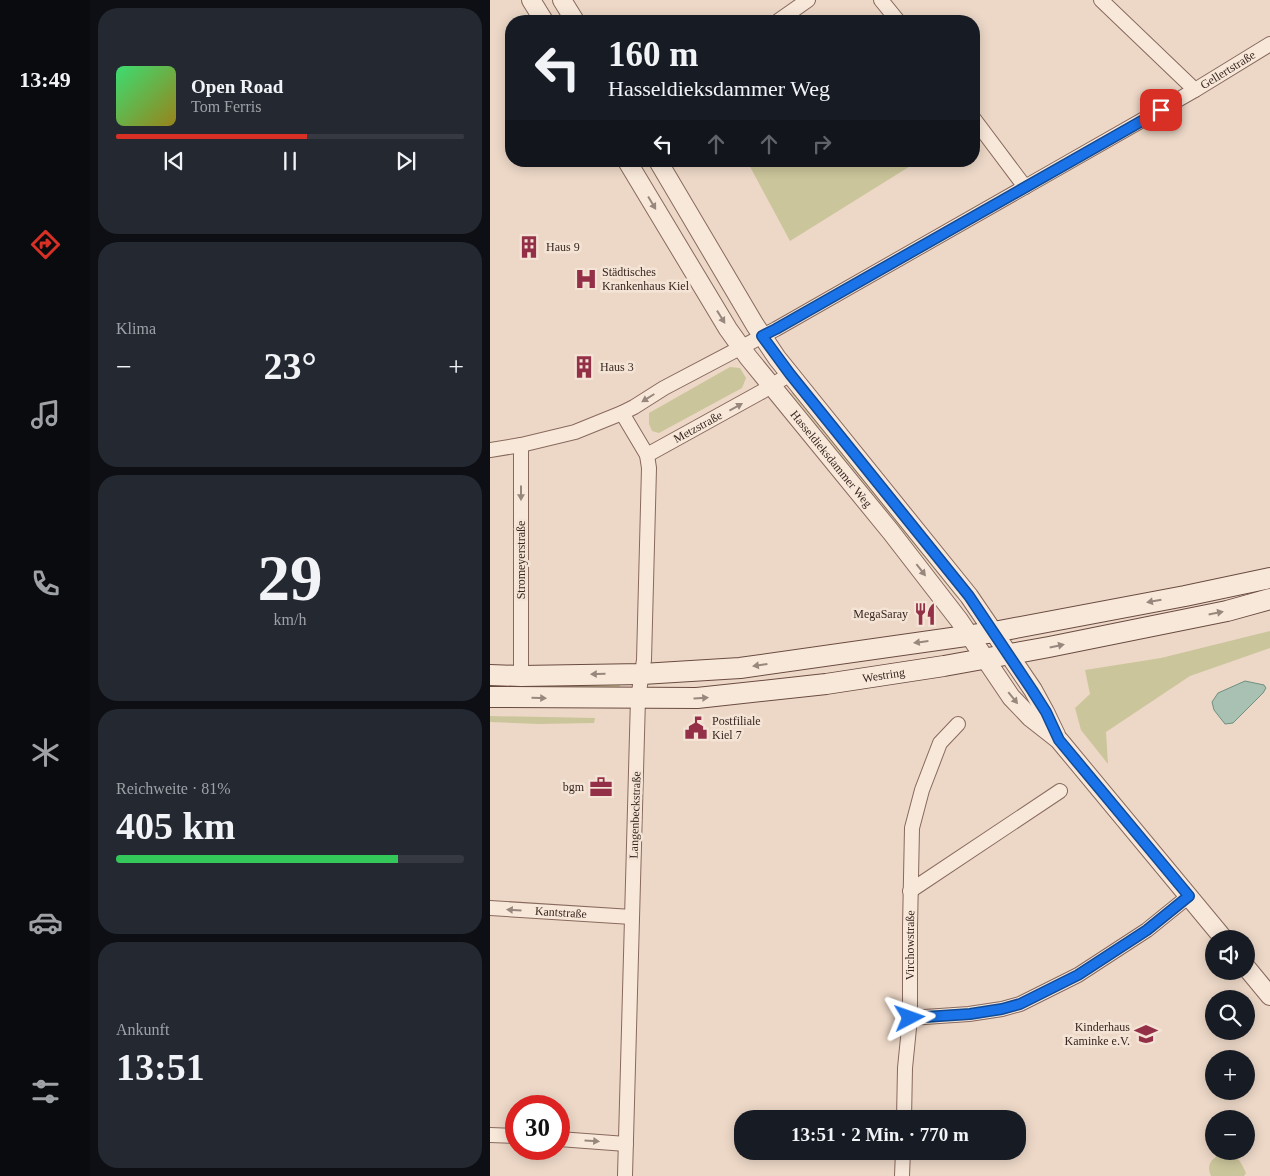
<!DOCTYPE html>
<html lang="de">
<meta charset="utf-8">
<style>
body{margin:0;font-family:"Times New Roman",serif;background:#242831;color:#f1f3f6;height:100vh;display:flex;flex-direction:column;font-size:19px;white-space:nowrap}
*{box-sizing:border-box;margin:0}
p{font-size:16px;color:#9ea1a6}
.icon{flex:none;width:28px;height:28px;fill:none;stroke:currentColor;stroke-width:2;stroke-linecap:round;stroke-linejoin:round}
.map{position:relative;flex:1;overflow:hidden}
.side{display:flex;flex-direction:column;gap:8px;padding:8px;background:#0d0f14;width:400px}
.side>*{flex:none}
.guide{position:absolute;left:15px;top:15px;width:475px;height:152px;border-radius:20px;box-shadow:0 2px 12px #0003;background:#171b24;color:#f1f3f6;overflow:hidden}
.fabs{position:absolute;left:715px;top:930px;display:grid;gap:10px}
.fabs a{display:grid;place-items:center;width:50px;height:50px;border-radius:50%;background:#171b24;box-shadow:0 2px 12px #0003;font-size:25px}
.speed{position:absolute;left:15px;top:1095px;display:flex;gap:10px;font-size:25px;font-weight:700;text-align:center}
.speed>*{display:grid;place-content:center;width:65px;height:65px;border-radius:50%;background:#171b24;box-shadow:0 2px 12px #0003;line-height:1}
.speed .limit{border:8px solid #d22;background:#fff;color:#111}
.pin{position:absolute;display:grid;place-items:center;width:42px;height:42px;color:#fff;margin:-21px;border-radius:10px;box-shadow:0 2px 8px #0006}
.me{position:absolute;width:55px;margin:-28px;rotate:86deg;stroke-linejoin:round;filter:drop-shadow(0 0 4px #0008)}
.turn{display:flex;align-items:center;gap:18px;height:105px;padding:0 20px;font-size:22px}
.turn .icon{width:65px;height:65px;stroke-width:2.5}
.turn b{display:block;font-size:35px;line-height:42px}
.lanes{display:flex;align-items:center;height:48px;padding:0 20px;background:#0003;justify-content:center;gap:25px;direction:ltr}
.lanes .off{opacity:.35}
.big{font-size:38px;font-weight:600;line-height:1.1}
.side .tile{flex:1;display:flex;flex-direction:column;justify-content:center;gap:8px;min-width:0;padding:0 18px;border-radius:20px;background:#242831}
.side .dial{align-items:center;gap:0}
.dial b{font-size:65px;line-height:1}
.song{display:flex;align-items:center;gap:15px}
.cover{width:60px;height:60px;border-radius:8px;background:linear-gradient(135deg,hsl(140 70% 55%),hsl(50 70% 35%))}
.played{height:5px;border-radius:2px;background:linear-gradient(90deg,#d93025 55%,#363941 55%)}
.keys{display:flex;justify-content:space-around;direction:ltr}
.heat{display:flex;justify-content:space-between;align-items:center;font-size:28px;direction:ltr}
.charge{height:8px;border-radius:4px;background:linear-gradient(90deg,#34c759 81%,#363941 0)}
.trip{position:absolute;left:244px;top:1110px;width:292px;height:50px;border-radius:20px;background:#171b24;box-shadow:0 2px 12px #0003;font-weight:600;line-height:50px;text-align:center}
main{display:flex;flex:1;min-height:0}
.tab-bar{display:flex;flex-direction:column;width:90px;justify-content:space-around;align-items:center;background:#090b0e;color:#9ea1a6}
.tab-bar .icon{width:35px;height:35px}
.tab-bar .current{color:#d93025}
.tab-bar b{font-size:22px;color:#f1f3f6}
.map>svg:first-child{display:block}
.green{fill:#cbc59b}
.water{fill:#a8c1b3;stroke:#6f8f7f}
.lines{fill:none;stroke-linecap:round;stroke-linejoin:round}
.minor-casing{stroke:#88695d;stroke-width:16}
.tertiary-casing{stroke:#88695d;stroke-width:20}
.secondary-casing{stroke:#6a4b40;stroke-width:22}
.minor{stroke:#f8e8da;stroke-width:14}
.tertiary{stroke:#f8e8da;stroke-width:18}
.secondary{stroke:#f8e8da;stroke-width:20}
.oneway{fill:#98877d}
.route-casing{stroke:#114b97;stroke-width:12}
.route{stroke:#1a73e8;stroke-width:9}
.labels{text-anchor:middle;dominant-baseline:central;stroke-width:5;stroke-linejoin:round;paint-order:stroke}
.street-label{font-size:12px;fill:#392620;stroke:#f4e4d6}
.poi-label{font-size:12px;fill:#392620;stroke:#f4e4d6;text-anchor:start}
</style>
<main>
<nav class="tab-bar">
<b>13:49</b>
<svg class="icon current" aria-label="directions" viewBox="0 0 24 24"><path d="M12 3l9 9-9 9-9-9zM9 14v-3h6M13 9l2 2-2 2"/></svg>
<svg class="icon" aria-label="music" viewBox="0 0 24 24"><path d="M9 18V5l10-2v13"/><circle cx="6" cy="18" r="3"/><circle cx="16" cy="16" r="3"/></svg>
<svg class="icon" aria-label="phone" viewBox="0 0 24 24"><path d="M5 4h4l2 5-3 2q2 4 5 5l2-3 5 2v4C11 20 4 13 5 4z"/></svg>
<svg class="icon" aria-label="climate" viewBox="0 0 24 24"><path d="M12 3v18M4 7l16 10M4 17L20 7"/></svg>
<svg class="icon" aria-label="car" viewBox="0 0 24 24"><path d="M5 17H2v-5l4-1 3-4h7l3 4 3 1v5h-3M9 17h6M6 11h13"/><circle cx="7" cy="17" r="2"/><circle cx="17" cy="17" r="2"/></svg>
<svg class="icon" aria-label="filters" viewBox="0 0 24 24"><path d="M4 7h16M4 17h16"/><circle cx="9" cy="7" r="2"/><circle cx="15" cy="17" r="2"/></svg>
</nav>
<section class="side">
<div class="tile">
<div class="song"><i class="cover"></i><div><b>Open Road</b><p>Tom Ferris</p></div></div>
<div class="played"></div>
<div class="keys"><svg class="icon" aria-label="previous" viewBox="0 0 24 24"><path d="M18 5L8 12l10 7zM5 5v14"/></svg><svg class="icon" aria-label="pause" viewBox="0 0 24 24"><path d="M8 5v14M16 5v14"/></svg><svg class="icon" aria-label="next" viewBox="0 0 24 24"><path d="M6 5l10 7-10 7zM19 5v14"/></svg></div>
</div>
<div class="tile"><p>Klima</p>
<div class="heat"><a>−</a><b class="big">23°</b><a>+</a></div>
</div>
<div class="tile dial"><b>29</b><p>km/h</p></div>
<div class="tile"><p>Reichweite · 81%</p><b class="big">405 km</b><div class="charge"></div></div>
<div class="tile"><p>Ankunft</p><b class="big">13:51</b></div>
</section>
<div class="map">
<svg width="780" height="1176" viewBox="0 0 780 1176">
<rect width="100%" height="100%" fill="#edd8c7"/>
<path class="green" d="M 257,161 L 419,161 L 422,165 L 300,241 Z
M 240,367 L 250,368 L 256,378 L 252,388 L 169,433 L 162,431 L 159,424 L 159,413 Z
M 306,388 L 472,597 L 467,597 L 465,595 L 301,393 Z
M 780,631 L 780,648 L 700,676 L 616,732 L 618,764 L 591,730 L 585,708 L 600,694 L 595,670 L 671,658 Z
M 0,680 L 130,682 L 130,687 L 0,693 Z
M 0,716 L 105,718 L 104,723 L 48,724 L 0,722 Z
M 735,1151 C 747,1154 751,1162 756,1173 L 754,1176 L 721,1176 C 715,1162 724,1158 735,1151 Z"/>
<path class="water" d="M 755,681 L 774,685 L 776,688 L 773,693 L 743,723 L 735,724 L 724,710 L 722,702 L 728,693 Z"/>
<g class="lines">
<defs>
<g id="minor">
<path d="M 391,0 L 408,21"/>
<path d="M 611,0 L 705,90"/>
<path d="M 288,21 L 318,0"/>
<path d="M 484,119 L 535,187"/>
<path d="M 132,413 L 157,455 L 159,468 L 154,660 L 148,698 L 135,1176"/>
<path id="s1" d="M 0,450 L 31,445 L 85,432 L 132,413 L 144,407 L 174,388 L 286,329 L 705,90 L 780,44"/>
<path id="s2" d="M 157,455 L 273,391 L 300,374"/>
<path d="M 31,676 L 31,445"/>
<path d="M 420,891 L 570,791"/>
<path id="s3" d="M 0,908 L 142,917"/>
<path d="M 420,1018 L 479,1014 L 512,1009 L 530,1004 L 588,975 L 657,930 L 699,896"/>
<path id="s4" d="M 414,1119 L 415,1068 L 420,1018 L 420,927 L 422,828 L 432,790 L 450,743 L 468,724"/>
<path d="M 0,1135 L 26,1136"/>
<path d="M 69,1139 L 136,1144"/>
<path d="M 412,1176 L 413,1151"/>
</g>
<g id="tertiary">
<path d="M 41,0 L 54,21"/>
<path d="M 72,0 L 85,21"/>
<path id="s5" d="M 137,161 L 238,329 L 258,357 L 401,532 L 469,620 L 521,697 L 541,718 L 569,740 L 734,939"/>
<path d="M 168,161 L 265,325 L 287,358 L 479,596 L 543,690 L 555,712 L 566,735"/>
<path d="M 756,967 L 780,996"/>
</g>
<g id="secondary">
<path d="M 0,675 L 31,676 L 152,674 L 250,668 L 504,632 L 695,596 L 780,578"/>
<path id="s6" d="M 0,697 L 207,698 L 336,684 L 454,666 L 559,647 L 737,611 L 780,599"/>
</g>
</defs>
<use href="#minor" class="minor-casing"/>
<use href="#tertiary" class="tertiary-casing"/>
<use href="#secondary" class="secondary-casing"/>
<use href="#minor" class="minor"/>
<use href="#tertiary" class="tertiary"/>
<use href="#secondary" class="secondary"/>
</g>
<defs><path id="oneway-solid" d="M-6-.8H1V-3.2L6.5 0L1 3.2V.8H-6Z" transform="scale(1.25)"/></defs>
<g class="oneway">
<use href="#oneway-solid" transform="translate(162 203) rotate(59)"/>
<use href="#oneway-solid" transform="translate(231 317) rotate(58)"/>
<use href="#oneway-solid" transform="translate(158 398) rotate(148)"/>
<use href="#oneway-solid" transform="translate(246 407) rotate(-29)"/>
<use href="#oneway-solid" transform="translate(31 493) rotate(90)"/>
<use href="#oneway-solid" transform="translate(431 570) rotate(52)"/>
<use href="#oneway-solid" transform="translate(664 601) rotate(170)"/>
<use href="#oneway-solid" transform="translate(726 613) rotate(-11)"/>
<use href="#oneway-solid" transform="translate(431 642) rotate(173)"/>
<use href="#oneway-solid" transform="translate(567 646) rotate(-12)"/>
<use href="#oneway-solid" transform="translate(270 665) rotate(172)"/>
<use href="#oneway-solid" transform="translate(108 674) rotate(179)"/>
<use href="#oneway-solid" transform="translate(49 698) rotate(1)"/>
<use href="#oneway-solid" transform="translate(211 698) rotate(-4)"/>
<use href="#oneway-solid" transform="translate(523 698) rotate(51)"/>
<use href="#oneway-solid" transform="translate(24 910) rotate(-176)"/>
<use href="#oneway-solid" transform="translate(102 1141) rotate(4)"/>
</g>
<g class="lines">
<defs>
<path id="route" d="M 420,1018 L 480,1014 L 512,1009 L 530,1004 L 588,975 L 657,930 L 699,896 L 569,740 L 556,712 L 542,690 L 479,596 L 300,374 L 272,336 L 286,329 L 671,110"/>
</defs>
<use href="#route" class="route-casing"/>
<use href="#route" class="route"/>
</g>
<defs>
<symbol id="building-bare" viewBox="-9 -9 18 18"><path d="M-4-6H4V6H1V3H-1V6H-4ZM-2.5-4.3h1.7v1.8h-1.7ZM.8-4.3h1.7v1.8H.8ZM-2.5-1h1.7V.8h-1.7ZM.8-1h1.7V.8H.8Z" fill="#942f48" stroke="#f4e4d6" stroke-width="2.5" paint-order="stroke"/></symbol>
<symbol id="hospital-bare" viewBox="-9 -9 18 18"><path d="M-5-5h3v3.5h4V-5h3V5h-3V1.5h-4V5h-3Z" fill="#942f48" stroke="#f4e4d6" stroke-width="2.5" paint-order="stroke"/></symbol>
<symbol id="restaurant-bare" viewBox="-9 -9 18 18"><path d="M-5-6h1v4h1v-4h1v4h1v-4h1v5L-1.5 .5V6h-2V.5L-5-1ZM5-6V6H3V1.5H1.5Q1.5-4 5-6Z" fill="#942f48" stroke="#f4e4d6" stroke-width="2.5" paint-order="stroke"/></symbol>
<symbol id="civic-bare" viewBox="-9 -9 18 18"><path d="M-.6-6.5H3V-4.5H.6V-3L4-1V1h2V6H-6V1h2V-1L-.6-3ZM-1.2 2.5V6h2.4V2.5Z" fill="#942f48" stroke="#f4e4d6" stroke-width="2.5" paint-order="stroke"/></symbol>
<symbol id="office-bare" viewBox="-9 -9 18 18"><path d="M-6-3h4V-5.5h4V-3h4V5H-6ZM-1-4.5V-3h2v-1.5ZM-6 0V1H6V0Z" fill="#942f48" stroke="#f4e4d6" stroke-width="2.5" paint-order="stroke"/></symbol>
<symbol id="school-bare" viewBox="-9 -9 18 18"><path d="M0-5L7-2L0 1L-7-2ZM-4 1L0 2.5L4 1V4Q0 6-4 4Z" fill="#942f48" stroke="#f4e4d6" stroke-width="2.5" paint-order="stroke"/></symbol>
</defs>
<g fill-rule="evenodd">
<use href="#building-bare" x="23" y="231" width="32" height="32"/>
<use href="#hospital-bare" x="80" y="263" width="32" height="32"/>
<use href="#building-bare" x="78" y="351" width="32" height="32"/>
<use href="#restaurant-bare" x="419" y="598" width="32" height="32"/>
<use href="#civic-bare" x="190" y="712" width="32" height="32"/>
<use href="#office-bare" x="95" y="771" width="32" height="32"/>
<use href="#school-bare" x="640" y="1018" width="32" height="32"/>
</g>
<g class="labels">
<g class="street-label">
<text stroke="none"><textPath href="#s1" startOffset="834">Gellertstraße</textPath></text>
<text stroke="none"><textPath href="#s2" startOffset="58">Metzstraße</textPath></text>
<text stroke="none"><textPath href="#s5" startOffset="362">Hasseldieksdammer Weg</textPath></text>
<text transform="translate(31 560) rotate(-90)">Stromeyerstraße</text>
<text stroke="none"><textPath href="#s6" startOffset="395">Westring</textPath></text>
<text transform="translate(145 815) rotate(-88)">Langenbeckstraße</text>
<text stroke="none"><textPath href="#s3" startOffset="71">Kantstraße</textPath></text>
<text stroke="none"><textPath href="#s4" startOffset="174">Virchowstraße</textPath></text>
</g>
<g class="poi-label">
<text x="56" y="247">Haus 9</text>
<text x="112" y="272">Städtisches<tspan x="112" dy="14">Krankenhaus Kiel</tspan></text>
<text x="110" y="367">Haus 3</text>
<text x="418" y="614" text-anchor="end">MegaSaray</text>
<text x="222" y="721">Postfiliale<tspan x="222" dy="14">Kiel 7</tspan></text>
<text x="94" y="787" text-anchor="end">bgm</text>
<text x="640" y="1027" text-anchor="end">Kinderhaus<tspan x="640" dy="14">Kaminke e.V.</tspan></text>
</g>
</g>
</svg>
<div class="fabs">
<a><svg class="icon" aria-label="sound" viewBox="0 0 24 24"><path d="M4 9h4l5-4v14l-5-4H4zM17 9q2 3 0 6"/></svg></a>
<a><svg class="icon" aria-label="search" viewBox="0 0 24 24"><circle cx="10" cy="10" r="6"/><path d="M15 15l6 6"/></svg></a>
<a>+</a>
<a>−</a>
</div>
<div class="speed"><div class="limit">30</div></div>
<div class="pin" style="left:671px;top:110px;background:#d93025"><svg class="icon" aria-label="arrive" viewBox="0 0 24 24"><path d="M6 21V4h12l-3 4 3 4H6"/></svg></div>
<svg class="me" style="left:420px;top:1018px" viewBox="-20 -20 40 40"><path d="M0-17L14 15 0 8-14 15z" fill="#1a73e8" stroke="#fff" stroke-width="4"/></svg>
<div class="trip">13:51 · 2 Min. · 770 m</div>
<div class="guide">
<div class="turn"><svg class="icon" aria-label="left" viewBox="0 0 24 24"><path d="M17 20v-9H6M10 6l-5 5 5 5"/></svg><div><b>160 m</b>Hasseldieksdammer Weg</div></div>
<div class="lanes"><svg class="icon" aria-label="left" viewBox="0 0 24 24"><path d="M17 20v-9H6M10 6l-5 5 5 5"/></svg><svg class="icon off" aria-label="ahead" viewBox="0 0 24 24"><path d="M12 20V5M6 11l6-6 6 6"/></svg><svg class="icon off" aria-label="ahead" viewBox="0 0 24 24"><path d="M12 20V5M6 11l6-6 6 6"/></svg><svg class="icon off" aria-label="right" viewBox="0 0 24 24"><path d="M7 20v-9h11M14 6l5 5-5 5"/></svg></div>
</div>
</div>
</main>
